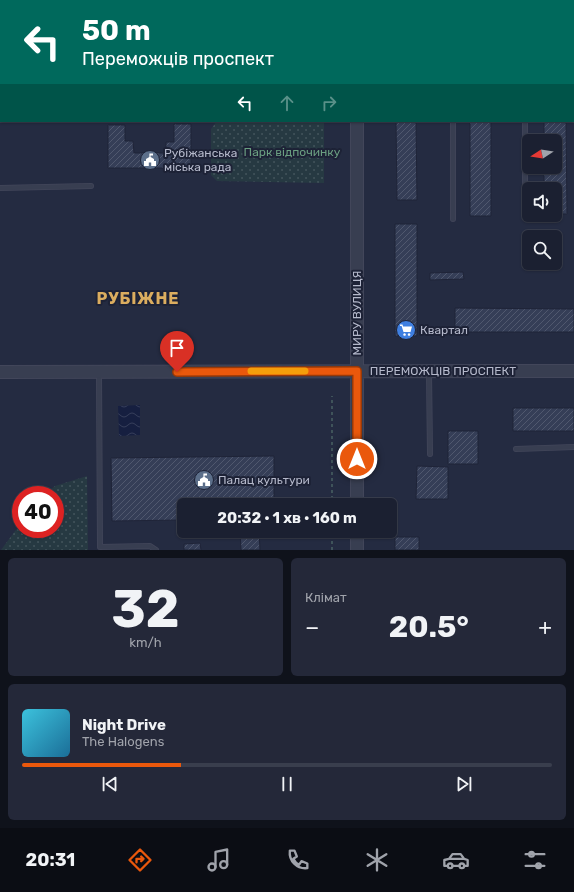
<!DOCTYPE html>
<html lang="uk">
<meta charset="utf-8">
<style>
body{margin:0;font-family:Rubik,sans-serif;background:#242839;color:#f1f3f6;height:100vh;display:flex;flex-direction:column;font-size:15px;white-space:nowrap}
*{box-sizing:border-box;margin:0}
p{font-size:13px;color:#a0a3ab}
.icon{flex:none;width:22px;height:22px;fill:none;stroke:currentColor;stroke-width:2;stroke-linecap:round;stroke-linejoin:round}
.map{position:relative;height:550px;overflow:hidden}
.panel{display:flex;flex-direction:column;gap:8px;padding:8px;background:#0f121b;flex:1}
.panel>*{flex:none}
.guide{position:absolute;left:0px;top:0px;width:574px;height:122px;box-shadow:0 1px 3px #0004,0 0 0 1px #393e4d;background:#00695c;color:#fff;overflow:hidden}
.needle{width:26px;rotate:258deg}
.controls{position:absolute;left:522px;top:134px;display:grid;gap:8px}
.controls a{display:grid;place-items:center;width:40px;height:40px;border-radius:6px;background:#1b2031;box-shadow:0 1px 3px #0004,0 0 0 1px #393e4d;font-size:20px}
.speed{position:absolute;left:12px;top:486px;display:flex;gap:8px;font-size:20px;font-weight:700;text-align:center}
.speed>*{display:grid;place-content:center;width:52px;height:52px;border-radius:50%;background:#1b2031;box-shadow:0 1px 3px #0004,0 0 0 1px #393e4d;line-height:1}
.speed .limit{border:6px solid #d22;background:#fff;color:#111}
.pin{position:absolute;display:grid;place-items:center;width:34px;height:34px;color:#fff;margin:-41px -17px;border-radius:50% 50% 50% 0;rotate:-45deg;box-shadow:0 0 4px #0007}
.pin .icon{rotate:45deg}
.me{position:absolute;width:44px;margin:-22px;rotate:0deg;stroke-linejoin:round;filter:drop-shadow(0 0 3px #0008)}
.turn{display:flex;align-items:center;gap:14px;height:84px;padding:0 16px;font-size:18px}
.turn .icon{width:52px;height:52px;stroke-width:2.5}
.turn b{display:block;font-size:28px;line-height:34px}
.lanes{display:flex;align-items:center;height:38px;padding:0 16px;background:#0003;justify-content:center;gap:20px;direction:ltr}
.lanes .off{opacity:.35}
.big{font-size:30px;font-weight:700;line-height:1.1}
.panel .tile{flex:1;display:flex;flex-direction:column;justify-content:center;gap:6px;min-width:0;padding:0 14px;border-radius:6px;background:#242839}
.panel .dial{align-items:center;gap:0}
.dial b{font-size:52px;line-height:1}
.song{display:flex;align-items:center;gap:12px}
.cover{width:48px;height:48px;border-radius:6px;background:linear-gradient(135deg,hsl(190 70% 55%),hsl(200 70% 35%))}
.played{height:4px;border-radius:2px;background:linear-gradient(90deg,#ea580c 30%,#393e4d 30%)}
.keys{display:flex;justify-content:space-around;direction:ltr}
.heat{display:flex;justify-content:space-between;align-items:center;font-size:22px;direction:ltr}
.panel .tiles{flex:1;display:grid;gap:8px;grid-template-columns:1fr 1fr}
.tile:last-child{grid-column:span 2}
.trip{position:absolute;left:177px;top:498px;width:220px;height:40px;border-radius:6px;background:#1b2031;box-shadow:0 1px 3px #0004,0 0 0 1px #393e4d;font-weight:700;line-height:40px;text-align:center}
.tab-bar{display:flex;height:64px;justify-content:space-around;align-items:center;background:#0b0d14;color:#a0a3ab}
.tab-bar .icon{width:28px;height:28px}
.tab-bar .on{color:#ea580c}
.tab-bar b{font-size:18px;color:#f1f3f6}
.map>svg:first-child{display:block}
.green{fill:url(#green-dots)}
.water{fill:url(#water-waves)}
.building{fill:url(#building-hatch);stroke:#1f2438}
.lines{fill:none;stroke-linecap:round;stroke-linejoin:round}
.service-casing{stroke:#42465a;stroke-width:6}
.tertiary-casing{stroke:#42465a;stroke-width:14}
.path{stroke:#3f535a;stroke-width:2;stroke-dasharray:3 3;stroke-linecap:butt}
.service{stroke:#383e51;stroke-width:4.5}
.tertiary{stroke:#383e51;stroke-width:12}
.route-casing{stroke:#983908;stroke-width:10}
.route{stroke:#ea580c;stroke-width:7}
.slow{stroke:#f59e0b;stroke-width:7}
.labels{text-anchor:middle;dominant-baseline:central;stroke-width:4;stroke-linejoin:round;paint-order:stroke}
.park-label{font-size:12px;fill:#6a9e80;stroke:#1d2236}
.poi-label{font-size:12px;fill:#b5b9cb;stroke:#1d2236;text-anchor:start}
.street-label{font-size:12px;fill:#b5b9cb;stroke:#1d2236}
.district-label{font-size:16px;font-weight:bold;letter-spacing:1px;fill:#dbad5f;stroke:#1d2236}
</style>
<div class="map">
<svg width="574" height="550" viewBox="0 0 574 550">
<defs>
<pattern id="green-dots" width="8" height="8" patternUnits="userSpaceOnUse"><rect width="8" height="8" fill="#263942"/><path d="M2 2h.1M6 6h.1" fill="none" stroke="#43545c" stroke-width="1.8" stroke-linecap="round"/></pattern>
<pattern id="water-waves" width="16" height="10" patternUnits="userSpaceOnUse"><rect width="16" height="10" fill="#161f40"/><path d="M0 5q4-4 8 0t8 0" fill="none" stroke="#363d5a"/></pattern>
<pattern id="building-hatch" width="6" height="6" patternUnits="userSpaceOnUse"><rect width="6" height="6" fill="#353e57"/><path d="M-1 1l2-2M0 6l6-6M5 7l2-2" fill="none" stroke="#50586e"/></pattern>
</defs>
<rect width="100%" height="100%" fill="#242b41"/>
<path class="green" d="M 84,0 L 270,0 L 271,1 L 83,1 Z
M 217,121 L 324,121 L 324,183 L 217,181 L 211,175 L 211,129 Z
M 87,476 L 88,550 L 1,550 L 21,523 L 21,529 L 55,529 L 55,495 L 44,495 L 55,486 Z"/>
<path class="water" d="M 140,405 L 140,435 L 119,436 L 118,406 Z"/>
<path class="building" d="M 396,121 L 416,121 L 417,200 L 397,200 Z
M 470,121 L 491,121 L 491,216 L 470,216 Z
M 544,121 L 566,121 L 567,214 L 555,214 L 555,189 L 544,189 L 544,167 L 555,167 L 555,141 L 544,141 Z
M 174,124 L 191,124 L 191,168 L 108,168 L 108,125 L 125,125 L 125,141 L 133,141 L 134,153 L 166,153 L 166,142 L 174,142 Z
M 395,224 L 417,224 L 417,336 L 395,336 Z
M 463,272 L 464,279 L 430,280 L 430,273 Z
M 455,308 L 574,309 L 574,332 L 455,332 Z
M 513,408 L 574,408 L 574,431 L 513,431 Z
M 448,431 L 478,431 L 478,464 L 448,464 Z
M 274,456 L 274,505 L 184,505 L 184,520 L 112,521 L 111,458 Z
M 417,466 L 448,467 L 448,499 L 416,499 Z
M 240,531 L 259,531 L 260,550 L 241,550 Z
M 395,537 L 419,537 L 419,550 L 395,550 Z
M 200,543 L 201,550 L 184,550 L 184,544 Z"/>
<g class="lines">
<defs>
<path id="service" d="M 573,95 L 574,95
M 0,188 L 91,186
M 525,217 L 525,121
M 453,219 L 453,121
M 99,372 L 100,547 L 150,546 L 156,550
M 429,372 L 430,454
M 516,449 L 574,447"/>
<path id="tertiary" d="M 357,0 L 357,1
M 357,121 L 357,505
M 0,372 L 574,371
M 357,550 L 357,531"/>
</defs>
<use href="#service" class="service-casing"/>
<use href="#tertiary" class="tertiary-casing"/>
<path class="path" d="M 282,0 L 282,1
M 309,0 L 310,1
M 19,1 L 19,0
M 48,1 L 49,0
M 77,1 L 79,0
M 333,1 L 333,0
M 0,44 L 1,43
M 0,69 L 1,68
M 332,505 L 332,396
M 332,550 L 332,531"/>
<use href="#service" class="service"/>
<use href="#tertiary" class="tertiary"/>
</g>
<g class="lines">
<defs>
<path id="route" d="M 177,372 L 357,371 L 357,459"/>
</defs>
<use href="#route" class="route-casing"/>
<use href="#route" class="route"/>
<path class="slow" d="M 251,371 L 305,371"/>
</g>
<defs>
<symbol id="civic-disc" viewBox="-11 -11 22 22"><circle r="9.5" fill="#5c6f8a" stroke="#1d2236"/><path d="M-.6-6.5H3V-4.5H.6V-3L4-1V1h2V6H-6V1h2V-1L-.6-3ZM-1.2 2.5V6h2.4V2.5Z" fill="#fff"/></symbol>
<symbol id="supermarket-disc" viewBox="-11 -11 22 22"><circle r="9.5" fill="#3f7fe0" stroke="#1d2236"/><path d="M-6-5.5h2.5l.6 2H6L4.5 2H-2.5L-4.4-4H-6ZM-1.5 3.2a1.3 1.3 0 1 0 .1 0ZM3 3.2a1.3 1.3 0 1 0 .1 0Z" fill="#fff"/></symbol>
</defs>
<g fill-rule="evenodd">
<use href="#civic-disc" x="139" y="149" width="22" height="22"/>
<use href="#supermarket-disc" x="395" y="319" width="22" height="22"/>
<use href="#civic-disc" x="193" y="469" width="22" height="22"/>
</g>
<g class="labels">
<g class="park-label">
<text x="292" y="152">Парк відпочинку</text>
</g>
<g class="poi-label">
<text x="164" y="153">Рубіжанська<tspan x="164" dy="14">міська рада</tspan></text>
<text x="420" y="330">Квартал</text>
<text x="218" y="480">Палац культури</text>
</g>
<g class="street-label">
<text transform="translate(357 313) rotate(-90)">МИРУ ВУЛИЦЯ</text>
<text x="443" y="371">ПЕРЕМОЖЦІВ ПРОСПЕКТ</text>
</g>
<g class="district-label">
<text x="138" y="298">РУБІЖНЕ</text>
</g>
</g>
</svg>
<div class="controls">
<a><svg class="needle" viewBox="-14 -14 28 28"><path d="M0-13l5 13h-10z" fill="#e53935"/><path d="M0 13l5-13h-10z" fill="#a0a3ab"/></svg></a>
<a><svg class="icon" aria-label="sound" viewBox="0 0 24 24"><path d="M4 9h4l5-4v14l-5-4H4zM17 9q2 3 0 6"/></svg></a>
<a><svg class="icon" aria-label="search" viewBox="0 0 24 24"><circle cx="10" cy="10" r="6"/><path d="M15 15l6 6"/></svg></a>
</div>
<div class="speed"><div class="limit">40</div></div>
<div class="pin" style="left:177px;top:372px;background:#d93025"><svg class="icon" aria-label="arrive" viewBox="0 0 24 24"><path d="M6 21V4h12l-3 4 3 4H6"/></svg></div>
<svg class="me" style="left:357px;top:459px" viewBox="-20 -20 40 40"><circle r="17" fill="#ea580c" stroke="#fff" stroke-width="3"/><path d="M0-11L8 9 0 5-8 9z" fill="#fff"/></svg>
<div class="trip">20:32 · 1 хв · 160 m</div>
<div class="guide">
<div class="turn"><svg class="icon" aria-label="left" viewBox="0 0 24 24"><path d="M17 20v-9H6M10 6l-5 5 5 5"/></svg><div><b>50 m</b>Переможців проспект</div></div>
<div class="lanes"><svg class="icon" aria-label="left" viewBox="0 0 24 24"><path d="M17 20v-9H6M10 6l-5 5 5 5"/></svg><svg class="icon off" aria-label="ahead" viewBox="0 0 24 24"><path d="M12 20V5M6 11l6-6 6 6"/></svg><svg class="icon off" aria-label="right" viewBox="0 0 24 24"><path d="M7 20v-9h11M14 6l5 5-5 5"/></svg></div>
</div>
</div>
<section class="panel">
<div class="tiles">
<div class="tile dial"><b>32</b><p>km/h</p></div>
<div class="tile"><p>Клімат</p>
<div class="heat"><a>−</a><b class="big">20.5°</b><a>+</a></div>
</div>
<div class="tile">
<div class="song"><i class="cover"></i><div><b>Night Drive</b><p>The Halogens</p></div></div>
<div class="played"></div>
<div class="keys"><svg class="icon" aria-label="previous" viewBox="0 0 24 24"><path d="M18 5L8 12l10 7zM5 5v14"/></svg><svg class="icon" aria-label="pause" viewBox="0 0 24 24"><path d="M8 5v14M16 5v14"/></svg><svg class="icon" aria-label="next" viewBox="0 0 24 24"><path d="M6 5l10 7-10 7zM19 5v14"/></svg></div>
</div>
</div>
</section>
<nav class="tab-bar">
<b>20:31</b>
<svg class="icon on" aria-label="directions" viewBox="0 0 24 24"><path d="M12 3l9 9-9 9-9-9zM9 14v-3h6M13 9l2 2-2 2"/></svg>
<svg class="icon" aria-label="music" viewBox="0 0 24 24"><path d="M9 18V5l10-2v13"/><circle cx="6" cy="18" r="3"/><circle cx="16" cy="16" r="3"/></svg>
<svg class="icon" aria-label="phone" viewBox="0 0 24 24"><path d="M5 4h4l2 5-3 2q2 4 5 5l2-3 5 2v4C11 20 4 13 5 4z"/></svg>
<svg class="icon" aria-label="climate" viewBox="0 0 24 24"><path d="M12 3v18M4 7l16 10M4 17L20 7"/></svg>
<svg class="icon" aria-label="car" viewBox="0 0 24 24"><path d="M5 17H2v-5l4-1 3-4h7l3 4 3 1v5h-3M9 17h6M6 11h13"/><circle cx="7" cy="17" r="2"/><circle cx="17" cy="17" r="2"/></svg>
<svg class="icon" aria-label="filters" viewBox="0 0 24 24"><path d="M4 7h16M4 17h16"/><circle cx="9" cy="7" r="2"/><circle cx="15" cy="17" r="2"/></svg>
</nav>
